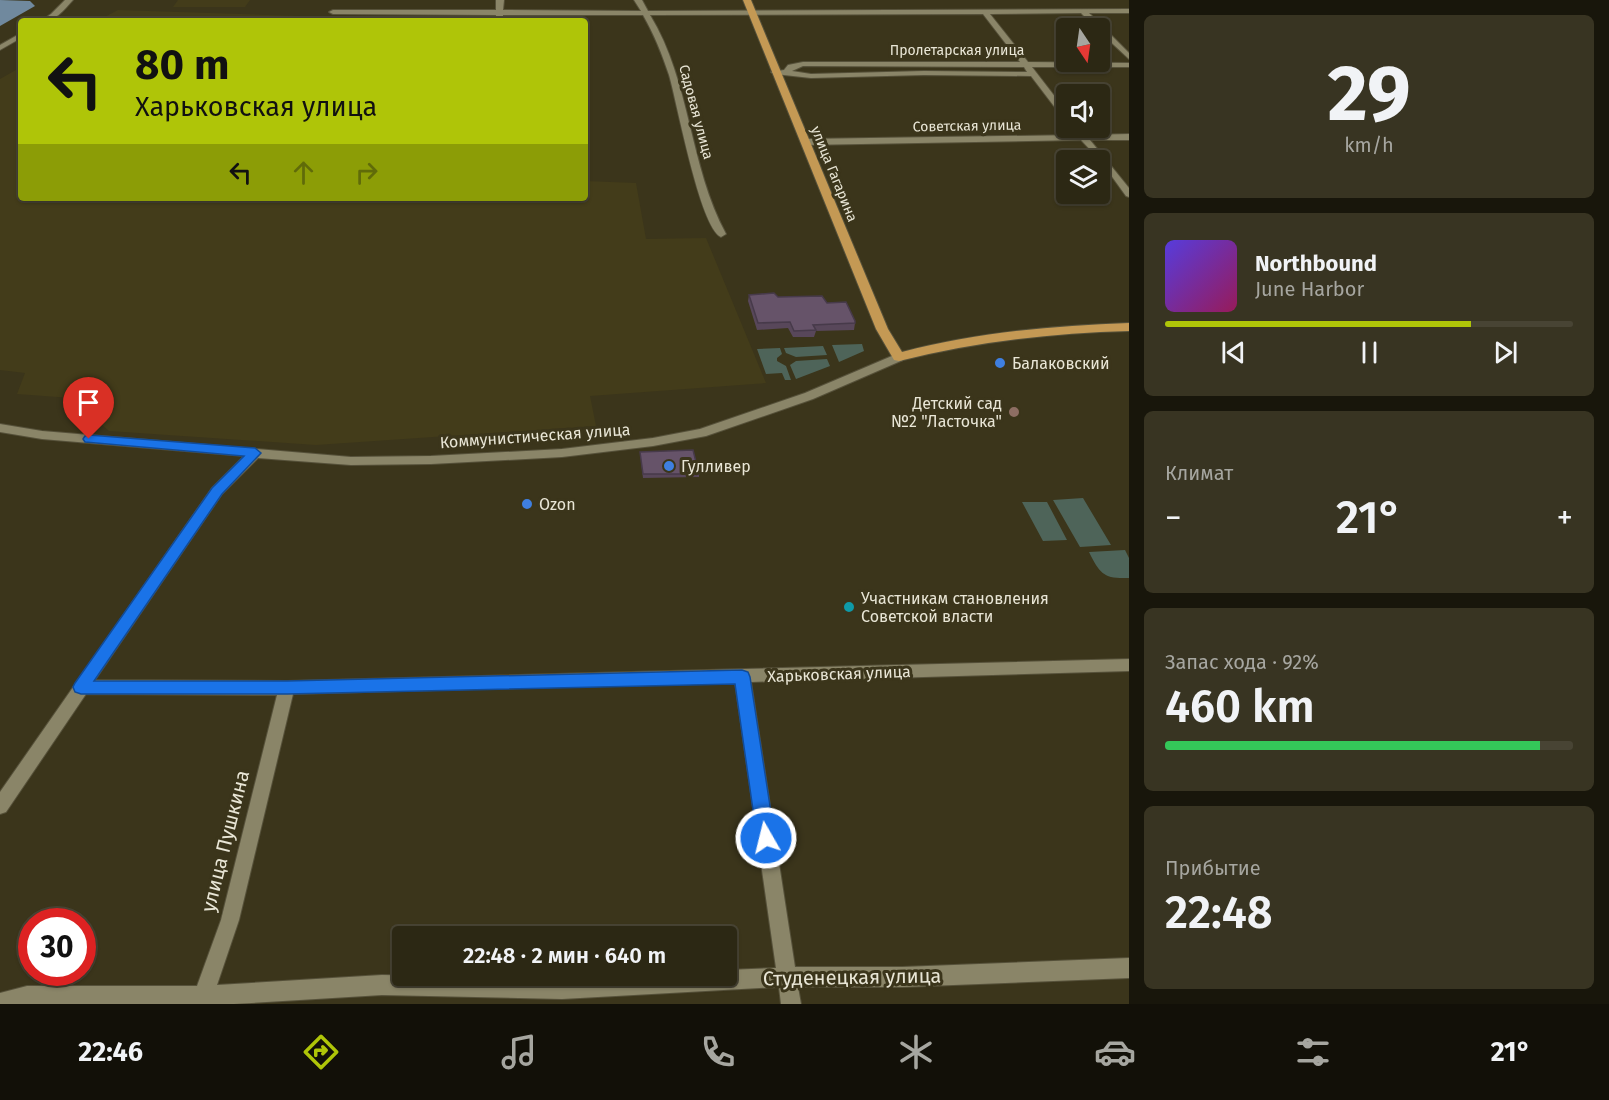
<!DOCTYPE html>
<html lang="ru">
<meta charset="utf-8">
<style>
body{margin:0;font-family:"Fira Sans",sans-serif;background:#383422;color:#f1f3f6;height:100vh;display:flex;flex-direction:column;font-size:22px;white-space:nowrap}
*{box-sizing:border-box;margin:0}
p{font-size:20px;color:#a6a6a0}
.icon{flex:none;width:33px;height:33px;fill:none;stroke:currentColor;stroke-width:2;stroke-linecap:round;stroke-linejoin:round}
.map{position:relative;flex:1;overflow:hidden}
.details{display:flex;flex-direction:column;gap:15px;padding:15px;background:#18160b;width:480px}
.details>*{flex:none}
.top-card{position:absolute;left:18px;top:18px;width:570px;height:183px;border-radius:6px;box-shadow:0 2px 4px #0004,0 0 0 2px #484434;background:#afc508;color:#111;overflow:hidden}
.needle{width:39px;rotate:167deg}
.fabs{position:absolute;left:1056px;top:18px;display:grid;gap:12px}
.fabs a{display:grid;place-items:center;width:54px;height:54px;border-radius:6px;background:#2c2814;box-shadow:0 2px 4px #0004,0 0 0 2px #484434;font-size:30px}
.speed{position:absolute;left:18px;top:908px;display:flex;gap:12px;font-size:30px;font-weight:700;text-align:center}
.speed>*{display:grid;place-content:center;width:78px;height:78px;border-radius:50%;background:#2c2814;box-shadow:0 2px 4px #0004,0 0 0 2px #484434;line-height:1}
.speed .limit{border:9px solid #d22;background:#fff;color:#111}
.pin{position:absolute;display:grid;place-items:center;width:51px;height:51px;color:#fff;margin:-62px -26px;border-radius:50% 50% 50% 0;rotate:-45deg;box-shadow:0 0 6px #0007}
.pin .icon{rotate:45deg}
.me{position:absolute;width:66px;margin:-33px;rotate:352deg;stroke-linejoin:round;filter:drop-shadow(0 0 4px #0008)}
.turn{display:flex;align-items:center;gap:21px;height:126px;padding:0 18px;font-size:27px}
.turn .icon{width:78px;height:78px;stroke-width:2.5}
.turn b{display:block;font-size:42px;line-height:51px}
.lanes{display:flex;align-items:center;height:57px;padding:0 18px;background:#0003;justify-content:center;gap:30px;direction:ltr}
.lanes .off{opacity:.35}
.big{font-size:45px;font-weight:600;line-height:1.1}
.details .tile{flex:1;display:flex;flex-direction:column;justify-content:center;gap:9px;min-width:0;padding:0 21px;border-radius:9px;background:#383422}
.details .dial{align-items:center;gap:0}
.dial b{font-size:78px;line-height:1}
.song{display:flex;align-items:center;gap:18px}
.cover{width:72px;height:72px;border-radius:9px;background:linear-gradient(135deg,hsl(250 70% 55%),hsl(330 70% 35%))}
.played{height:6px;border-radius:3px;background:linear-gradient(90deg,#afc508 75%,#484434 75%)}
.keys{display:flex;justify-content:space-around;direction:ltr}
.heat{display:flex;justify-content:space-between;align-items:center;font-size:33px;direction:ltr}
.charge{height:9px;border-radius:4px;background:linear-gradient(90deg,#34c759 92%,#484434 0)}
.trip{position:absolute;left:392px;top:926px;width:345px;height:60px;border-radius:6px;background:#2c2814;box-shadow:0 2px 4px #0004,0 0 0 2px #484434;font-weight:600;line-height:60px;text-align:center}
.tab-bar{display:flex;height:96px;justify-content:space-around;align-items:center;background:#121008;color:#a6a6a0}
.tab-bar .icon{width:42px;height:42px}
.tab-bar .selected{color:#afc508}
.tab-bar b{font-size:27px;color:#f1f3f6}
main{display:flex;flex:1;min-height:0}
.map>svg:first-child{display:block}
.built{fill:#433c1a}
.green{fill:#4e6459}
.water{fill:#70899e}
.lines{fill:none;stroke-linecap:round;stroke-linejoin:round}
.minor-casing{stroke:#56513a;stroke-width:2}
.major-casing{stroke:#56513a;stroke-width:2}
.minor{fill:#8a8568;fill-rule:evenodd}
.major{fill:#c49954;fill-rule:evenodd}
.wall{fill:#58475a}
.building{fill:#665369;stroke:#473a4a;stroke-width:1.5}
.route{fill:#1a73e8;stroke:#114b97;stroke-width:1.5}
.shop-dot{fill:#3f7fe0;stroke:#3b351b;stroke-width:2}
.education-dot{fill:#8d6e63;stroke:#3b351b;stroke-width:2}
.culture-dot{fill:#0f9aa8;stroke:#3b351b;stroke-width:2}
.labels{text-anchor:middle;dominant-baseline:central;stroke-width:6;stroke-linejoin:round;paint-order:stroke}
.far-street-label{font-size:14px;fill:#e9e6d6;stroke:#3b351b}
.poi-label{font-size:16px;fill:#e9e6d6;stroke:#3b351b;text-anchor:start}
.street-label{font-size:16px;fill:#e9e6d6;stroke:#3b351b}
.near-street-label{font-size:20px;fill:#e9e6d6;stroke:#3b351b}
</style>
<main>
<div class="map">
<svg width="1129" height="1004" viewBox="0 0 1129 1004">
<rect width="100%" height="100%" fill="#3b351b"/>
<path class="built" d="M 178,0 L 250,0 L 245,7 L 173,7 Z
M 118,10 L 362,18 L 441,17 L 441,21 L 97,21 Z
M 21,67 L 21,198 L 585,198 L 585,181 L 636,183 L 646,239 L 706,238 L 766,383 L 590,396 L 596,426 L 316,445 L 109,431 L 71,398 L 17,394 L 25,373 L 0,370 L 0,79 Z"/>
<path class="green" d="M 862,344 L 864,351 L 839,362 L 832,345 Z
M 823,346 L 827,355 L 796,357 L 786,353 L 784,348 Z
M 780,348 L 782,354 L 777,358 L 777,361 L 786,366 L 791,380 L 785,380 L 782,373 L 766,374 L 757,349 Z
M 827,359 L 830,366 L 796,379 L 790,365 L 796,361 Z
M 1083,498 L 1111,545 L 1080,547 L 1053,500 Z
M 1022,502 L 1047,502 L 1067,540 L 1043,541 Z
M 1125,550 L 1129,558 L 1129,578 C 1104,579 1100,574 1089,552 Z"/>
<path class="water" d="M 0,0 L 30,1 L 35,6 L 0,26 Z"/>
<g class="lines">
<defs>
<path id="minor" d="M 65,0 L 73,0 C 63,11 56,21 41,21 L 51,14 Z
M 496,0 L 504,0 L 503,10 L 641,11 L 634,0 L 642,0 L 648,11 L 1129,9 L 1129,13 L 1089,13 L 1129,53 L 1129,59 L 1100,32 L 1100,28 L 1096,28 L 1081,13 L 990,14 L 1028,62 L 1129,63 L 1129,67 L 1032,67 L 1066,111 L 1066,119 L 1063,118 L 1031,76 L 924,75 L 811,78 L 775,74 L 771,72 L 784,70 L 788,65 L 803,62 L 1020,62 L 983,14 L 650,15 C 691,82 689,166 726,234 L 721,237 C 700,228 677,102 669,75 C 662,54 654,34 643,15 L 503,15 L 503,21 L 495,21 L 496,15 L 333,14 L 329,12 L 333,10 L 496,10 ZM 803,66 L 1024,67 L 1027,72 L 924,71 L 811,74 L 792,71 Z
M 21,33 L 21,38 L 0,50 L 0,45 Z
M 1072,128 L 1080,128 L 1086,135 L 1129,134 L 1129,140 L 1090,140 L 1129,188 L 1129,197 L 1126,196 L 1100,160 L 1081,140 L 805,145 L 801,142 L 805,139 L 1077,135 Z
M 899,353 L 905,357 L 903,360 L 813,399 L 706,436 L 653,446 L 562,457 L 431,464 L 351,465 L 258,458 L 222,494 L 95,680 L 287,681 L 1129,659 L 1129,671 L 751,682 L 795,967 L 902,967 L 1129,958 L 1129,978 L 902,987 L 798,987 L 801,1004 L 781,1004 L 779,987 L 562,999 L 382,995 L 234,1004 L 0,1004 L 0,993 L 27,986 L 197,986 L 221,920 L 277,695 L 86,694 L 6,812 L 0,814 L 0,792 L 212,488 L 244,456 L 42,439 L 0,432 L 0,424 L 42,431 L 351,457 L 431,456 L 562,449 L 653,438 L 700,429 L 805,393 ZM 735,682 L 776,968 L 726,970 L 726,975 L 640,975 L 562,979 L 382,975 L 217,985 L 239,920 L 293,694 Z"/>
<path id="major" d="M 743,0 L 751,0 L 888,329 L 902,352 C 977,332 1052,326 1129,323 L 1129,331 C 1050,333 975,342 899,361 L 894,360 L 876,329 Z"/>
</defs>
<use href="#minor" class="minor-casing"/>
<use href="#major" class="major-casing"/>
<use href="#minor" class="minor"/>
<use href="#major" class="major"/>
</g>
<path class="wall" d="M 749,295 L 778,297 L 827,303 L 855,323 L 854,330 L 816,331 L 814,337 L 793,337 L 788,328 L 757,330 L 748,301 Z
M 640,452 L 699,474 L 699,477 L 643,478 Z"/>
<path class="building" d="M 774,293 L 778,297 L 822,296 L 827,303 L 846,302 L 855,321 L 855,323 L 813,325 L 816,330 L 794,331 L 790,322 L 758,323 L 749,295 Z
M 693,450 L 699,474 L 643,474 L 640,452 Z"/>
<path class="route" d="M 89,435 L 255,448 L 261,453 L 222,494 L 94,681 L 287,681 L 742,670 L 748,672 L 750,677 L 775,838 L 772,844 L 766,847 L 759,844 L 757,838 L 735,684 L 287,694 L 81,694 L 75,692 L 73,687 L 75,683 L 212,488 L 244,456 L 85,442 L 83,439 L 85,436 Z"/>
<g class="shop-dot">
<circle cx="1000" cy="363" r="6"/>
<circle cx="669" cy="466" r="6"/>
<circle cx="527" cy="504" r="6"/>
</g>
<circle class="education-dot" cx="1014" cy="412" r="6"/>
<circle class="culture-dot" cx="849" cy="607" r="6"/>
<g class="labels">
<g class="far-street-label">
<text x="957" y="50">Пролетарская улица</text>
<text transform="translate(696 112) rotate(75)">Садовая улица</text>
<text transform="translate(967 126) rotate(-1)">Советская улица</text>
<text transform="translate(834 174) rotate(68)">улица Гагарина</text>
</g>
<g class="poi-label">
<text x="1012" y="363">Балаковский</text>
<text x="1002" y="403" text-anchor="end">Детский сад<tspan x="1002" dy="18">№2 "Ласточка"</tspan></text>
<text x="681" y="466">Гулливер</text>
<text x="539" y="504">Ozon</text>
<text x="861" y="598">Участникам становления<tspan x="861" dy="18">Советской власти</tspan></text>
</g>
<g class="street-label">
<text transform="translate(535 436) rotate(-4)">Коммунистическая улица</text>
<text transform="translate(839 674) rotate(-2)">Харьковская улица</text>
</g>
<g class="near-street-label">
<text transform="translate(225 841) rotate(-76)">улица Пушкина</text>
<text transform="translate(852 977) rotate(-1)">Студенецкая улица</text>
</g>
</g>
</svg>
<div class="fabs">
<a><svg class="needle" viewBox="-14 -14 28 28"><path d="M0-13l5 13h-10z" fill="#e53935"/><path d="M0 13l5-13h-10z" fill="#a6a6a0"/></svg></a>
<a><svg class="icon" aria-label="sound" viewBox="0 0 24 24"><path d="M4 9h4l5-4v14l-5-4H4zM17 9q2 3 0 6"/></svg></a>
<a><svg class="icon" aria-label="layers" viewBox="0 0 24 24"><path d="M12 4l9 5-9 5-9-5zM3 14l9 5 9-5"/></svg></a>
</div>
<div class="speed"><div class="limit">30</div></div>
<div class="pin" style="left:89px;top:439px;background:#d93025"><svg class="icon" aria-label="arrive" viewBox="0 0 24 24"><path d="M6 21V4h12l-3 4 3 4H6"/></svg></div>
<svg class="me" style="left:766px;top:838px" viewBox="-20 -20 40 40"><circle r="17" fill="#1a73e8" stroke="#fff" stroke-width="3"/><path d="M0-11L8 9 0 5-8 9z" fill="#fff"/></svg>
<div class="trip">22:48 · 2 мин · 640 m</div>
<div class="top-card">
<div class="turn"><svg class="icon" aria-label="left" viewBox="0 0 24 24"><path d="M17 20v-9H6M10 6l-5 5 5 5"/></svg><div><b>80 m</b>Харьковская улица</div></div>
<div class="lanes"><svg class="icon" aria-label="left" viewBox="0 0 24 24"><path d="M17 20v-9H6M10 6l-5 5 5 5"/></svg><svg class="icon off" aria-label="ahead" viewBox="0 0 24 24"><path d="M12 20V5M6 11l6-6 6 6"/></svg><svg class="icon off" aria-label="right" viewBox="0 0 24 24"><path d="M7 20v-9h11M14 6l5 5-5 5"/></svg></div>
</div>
</div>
<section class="details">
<div class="tile dial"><b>29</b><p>km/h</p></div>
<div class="tile">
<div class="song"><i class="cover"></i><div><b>Northbound</b><p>June Harbor</p></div></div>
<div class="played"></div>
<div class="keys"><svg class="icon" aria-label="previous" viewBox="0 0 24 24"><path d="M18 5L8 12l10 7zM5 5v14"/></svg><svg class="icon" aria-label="pause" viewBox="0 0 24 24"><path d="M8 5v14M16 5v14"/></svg><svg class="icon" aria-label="next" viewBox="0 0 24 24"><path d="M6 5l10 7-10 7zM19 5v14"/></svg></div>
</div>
<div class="tile"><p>Климат</p>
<div class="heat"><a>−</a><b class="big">21°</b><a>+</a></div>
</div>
<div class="tile"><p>Запас хода · 92%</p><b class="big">460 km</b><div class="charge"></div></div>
<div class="tile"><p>Прибытие</p><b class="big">22:48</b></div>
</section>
</main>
<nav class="tab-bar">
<b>22:46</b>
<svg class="icon selected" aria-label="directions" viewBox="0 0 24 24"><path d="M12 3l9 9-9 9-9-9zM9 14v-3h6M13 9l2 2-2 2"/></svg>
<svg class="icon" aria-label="music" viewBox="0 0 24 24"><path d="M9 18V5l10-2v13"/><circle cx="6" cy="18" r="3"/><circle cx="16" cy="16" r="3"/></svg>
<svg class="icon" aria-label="phone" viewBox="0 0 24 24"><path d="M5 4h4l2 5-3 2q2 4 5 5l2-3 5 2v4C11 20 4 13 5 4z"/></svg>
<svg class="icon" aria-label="climate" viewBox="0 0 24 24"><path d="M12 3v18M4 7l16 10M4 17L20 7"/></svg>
<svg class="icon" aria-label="car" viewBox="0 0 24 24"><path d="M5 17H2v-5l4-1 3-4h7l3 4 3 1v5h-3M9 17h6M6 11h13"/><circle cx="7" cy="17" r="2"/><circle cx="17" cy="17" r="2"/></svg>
<svg class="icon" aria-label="filters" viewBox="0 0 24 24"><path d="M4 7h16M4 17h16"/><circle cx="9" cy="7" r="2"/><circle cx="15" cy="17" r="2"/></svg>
<b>21°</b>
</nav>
